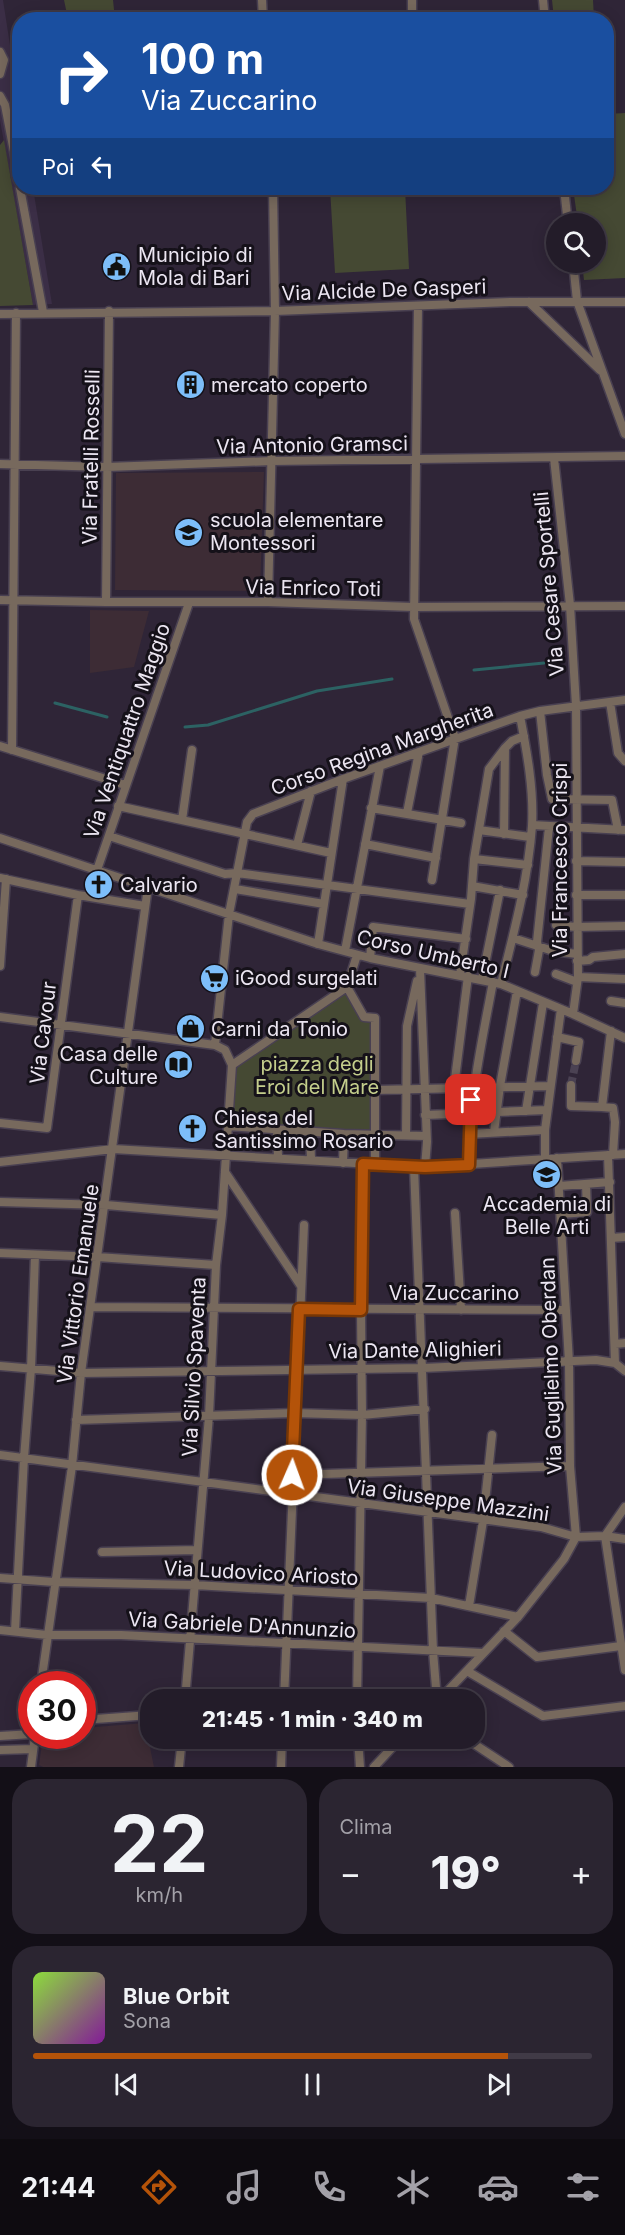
<!DOCTYPE html>
<html lang="it">
<meta charset="utf-8">
<style>
body{margin:0;font-family:Inter,sans-serif;background:#2b2531;color:#f1f3f6;height:100vh;display:flex;flex-direction:column;font-size:22px;white-space:nowrap}
*{box-sizing:border-box;margin:0}
p{font-size:20px;color:#a3a1a8}
.icon{flex:none;width:33px;height:33px;fill:none;stroke:currentColor;stroke-width:2;stroke-linecap:round;stroke-linejoin:round}
.map{position:relative;height:1767px;overflow:hidden}
.drawer{display:flex;flex-direction:column;gap:12px;padding:12px;background:#130f17;flex:1}
.drawer>*{flex:none}
.guide{position:absolute;left:12px;top:12px;width:602px;height:183px;border-radius:24px;box-shadow:0 3px 15px #0003,0 0 0 2px #403a46;background:#1a4fa0;color:#fff;overflow:hidden}
.fabs{position:absolute;left:546px;top:213px;display:grid;gap:12px}
.fabs a{display:grid;place-items:center;width:60px;height:60px;border-radius:50%;background:#231c29;box-shadow:0 3px 15px #0003,0 0 0 2px #403a46;font-size:30px}
.speed{position:absolute;left:18px;top:1671px;display:flex;gap:12px;font-size:30px;font-weight:700;text-align:center}
.speed>*{display:grid;place-content:center;width:78px;height:78px;border-radius:50%;background:#231c29;box-shadow:0 3px 15px #0003,0 0 0 2px #403a46;line-height:1}
.speed .limit{border:9px solid #d22;background:#fff;color:#111}
.pin{position:absolute;display:grid;place-items:center;width:51px;height:51px;color:#fff;margin:-26px;border-radius:12px;box-shadow:0 3px 9px #0006}
.me{position:absolute;width:66px;margin:-33px;rotate:2deg;stroke-linejoin:round;filter:drop-shadow(0 0 4px #0008)}
.turn{display:flex;align-items:center;gap:21px;height:126px;padding:0 30px;font-size:27px}
.turn .icon{width:78px;height:78px;stroke-width:2.5}
.turn b{display:block;font-size:42px;line-height:51px}
.then{display:flex;align-items:center;height:57px;padding:0 30px;background:#0003;gap:12px;font-size:22px}
.big{font-size:45px;font-weight:800;line-height:1.1}
.drawer .widget{flex:1;display:flex;flex-direction:column;justify-content:center;gap:9px;min-width:0;padding:0 21px;border-radius:24px;background:#2b2531}
.drawer .dial{align-items:center;gap:0}
.dial b{font-size:78px;line-height:1}
.song{display:flex;align-items:center;gap:18px}
.cover{width:72px;height:72px;border-radius:9px;background:linear-gradient(135deg,hsl(90 70% 55%),hsl(290 70% 35%))}
.played{height:6px;border-radius:3px;background:linear-gradient(90deg,#b45309 85%,#403a46 85%)}
.keys{display:flex;justify-content:space-around;direction:ltr}
.heat{display:flex;justify-content:space-between;align-items:center;font-size:33px;direction:ltr}
.drawer .tiles{flex:1;display:grid;gap:12px;grid-template-columns:1fr 1fr}
.widget:last-child{grid-column:span 2}
.trip{position:absolute;left:140px;top:1689px;width:345px;height:60px;border-radius:24px;background:#231c29;box-shadow:0 3px 15px #0003,0 0 0 2px #403a46;font-weight:800;line-height:60px;text-align:center}
.tab-bar{display:flex;height:96px;justify-content:space-around;align-items:center;background:#0e0b10;color:#a3a1a8}
.tab-bar .icon{width:42px;height:42px}
.tab-bar .on{color:#b45309}
.tab-bar b{font-size:27px;color:#f1f3f6}
.map>svg:first-child{display:block}
.built{fill:#3b2e46}
.education{fill:#3d2c35}
.green{fill:#454933}
.lines{fill:none;stroke-linecap:round;stroke-linejoin:round}
.stream{stroke:#2c6263;stroke-width:3}
.minor-tunnel{stroke:#4b4253;stroke-width:8;stroke-dasharray:8 4;stroke-linecap:butt}
.minor-casing{stroke:#494051;stroke-width:11}
.minor{stroke:#77695d;stroke-width:8}
.route-casing{stroke:#753606;stroke-width:15}
.route{stroke:#b45309;stroke-width:10}
.labels{text-anchor:middle;dominant-baseline:central;stroke-width:6;stroke-linejoin:round;paint-order:stroke}
.poi-label{font-size:20px;fill:#ece6f2;stroke:#151119;text-anchor:start}
.street-label{font-size:20px;fill:#ece6f2;stroke:#151119}
.park-label{font-size:20px;fill:#c4ce8c;stroke:#151119}
</style>
<div class="map">
<svg width="625" height="1767" viewBox="0 0 625 1767">
<rect width="100%" height="100%" fill="#2f2537"/>
<path class="built" d="M 0,0 L 3,0 L 19,103 L 20,188 L 33,188 L 52,304 L 33,305 L 0,120 Z"/>
<path class="education" d="M 264,472 L 260,591 L 115,590 L 116,473 Z
M 90,610 L 149,611 L 134,667 L 90,673 Z
M 145,1723 L 154,1767 L 43,1767 L 39,1765 L 43,1736 L 82,1736 L 83,1728 Z"/>
<path class="green" d="M 64,0 L 113,0 L 115,19 L 68,19 Z
M 552,0 L 593,0 L 594,19 L 554,19 Z
M 625,113 L 625,278 L 584,280 L 582,263 L 596,262 L 596,224 L 578,223 L 573,188 L 606,188 L 606,114 Z
M 4,140 L 33,305 L 0,306 L 0,145 Z
M 330,188 L 405,188 L 409,269 L 335,273 Z
M 346,990 L 372,1021 L 372,1134 L 239,1126 L 231,1118 L 235,1066 Z"/>
<g class="lines">
<path class="stream" d="M 474,670 L 544,663
M 55,703 L 107,717
M 185,727 L 208,725 L 317,691 L 392,679"/>
<path class="minor-tunnel" d="M 571,1085 L 576,1061"/>
<defs>
<path id="minor" d="M 262,0 L 263,20
M 412,0 L 412,20
M 543,0 L 545,20
M 0,52 L 4,60 L 0,74
M 0,96 L 5,105 L 20,183
M 20,188 L 43,312
M 564,188 L 568,224
M 573,262 L 577,301 L 625,434
M 529,302 L 600,370
M 418,306 L 414,619 L 455,738 L 432,880
M 0,314 L 275,311 L 510,302 L 625,302
M 554,458 L 570,605 L 576,706 L 578,977 L 573,1014
M 0,464 L 107,467 L 272,461 L 625,456
M 0,600 L 106,602 L 268,602 L 413,607 L 625,606
M 106,602 L 109,311
M 268,602 L 275,311 L 273,188
M 610,702 L 618,753 L 625,761
M 540,711 L 547,775 L 552,799 L 612,800 L 618,830
M 0,746 L 125,785
M 12,750 L 16,313
M 118,806 L 331,853
M 371,808 L 461,823
M 407,813 L 419,752
M 182,820 L 192,750
M 532,825 L 625,830
M 479,830 L 530,837
M 504,834 L 505,748 L 512,741 L 524,736
M 109,836 L 225,874 L 237,873 L 470,904
M 0,838 L 318,944 L 370,958 L 501,984 L 573,1014 L 625,1038
M 365,844 L 436,858
M 297,845 L 311,791
M 474,859 L 528,865
M 576,861 L 625,862
M 97,870 L 189,603
M 0,878 L 78,895 L 145,906
M 472,886 L 523,895
M 235,889 L 324,904
M 576,895 L 625,895
M 556,925 L 576,927 L 625,926
M 513,938 L 553,951 L 577,954
M 318,944 L 343,779
M 345,951 L 380,766
M 370,958 L 373,927 L 466,939
M 577,961 L 589,960 L 593,957 L 625,954
M 0,966 L 6,879
M 420,969 L 427,1142 L 425,1167
M 535,972 L 539,950 L 537,942 L 549,827
M 556,974 L 577,982
M 460,975 L 471,899 L 474,859 L 489,769 L 505,748
M 578,977 L 625,979
M 482,979 L 500,890
M 501,984 C 514,932 528,880 532,826 C 534,790 527,752 520,716
M 347,987 L 364,1017 L 375,1018 L 375,1165
M 611,1001 L 625,1003
M 0,1017 L 215,1045 L 225,1050 L 232,1065 L 222,1215 L 216,1265 L 209,1416 L 185,1700
M 611,1031 L 602,1107 L 613,1108 L 615,1122 L 613,1155
M 557,1037 L 579,1042 L 576,1061
M 215,1045 L 229,914 L 247,822 L 253,814 L 343,779 L 520,716 L 540,711 L 625,700
M 232,1065 L 347,987 L 357,955
M 571,1085 L 571,1106 L 602,1107
M 454,1087 L 468,976
M 375,1090 L 550,1086
M 526,1111 L 543,1003
M 425,1115 L 547,1110
M 0,1123 L 47,1128 L 78,895
M 228,1126 L 344,1134 L 426,1136
M 277,1130 L 278,1158
M 310,1132 L 311,1160
M 494,1132 L 500,1086 L 517,991
M 469,1134 L 545,1130
M 406,1135 L 407,1026 L 417,981
M 608,1155 L 615,1363
M 545,1159 L 545,1130 L 561,1009
M 0,1162 L 113,1149 L 425,1167 L 625,1154
M 343,1163 L 344,1134
M 469,1165 C 469,1101 481,1045 493,982
M 414,1167 L 433,1651 L 437,1700
M 225,1172 L 301,1286
M 559,1186 L 610,1182
M 0,1202 L 106,1205 L 222,1215
M 455,1213 L 461,1310
M 561,1214 L 587,1212 L 586,1184
M 611,1238 L 625,1237
M 0,1253 L 97,1257 L 216,1265
M 90,1307 L 566,1310
M 615,1344 L 625,1343
M 615,1363 L 625,1371
M 0,1366 L 81,1373 L 423,1368 L 596,1360 L 615,1363
M 76,1420 L 294,1413 L 362,1415 L 425,1409
M 0,1455 L 541,1527 L 576,1537 L 605,1536 L 625,1539
M 292,1475 L 570,1466
M 605,1536 L 625,1670
M 605,1536 L 625,1507
M 102,1552 L 197,1550
M 0,1578 L 54,1582 L 194,1585 L 431,1598 L 518,1617
M 469,1606 L 483,1521 L 492,1435
M 0,1630 L 47,1635 L 121,1635 L 483,1653
M 15,1631 L 24,1458 L 31,1369 L 35,1255
M 504,1631 L 537,1657 L 621,1646
M 467,1671 L 543,1716 L 625,1706
M 41,1684 L 72,1466 L 81,1373 L 148,887
M 284,1700 L 304,1225
M 357,1700 L 362,1415 L 361,1310 L 363,1164
M 439,1700 L 518,1617 L 564,1559 L 576,1537 L 570,1466 L 569,1362 L 557,1158
M 82,1720 L 150,1715
M 0,1736 L 32,1734
M 358,1738 L 360,1767
M 465,1738 L 509,1767
M 0,1750 L 33,1749
M 31,1767 L 35,1736
M 179,1767 L 182,1738
M 281,1767 L 282,1738
M 374,1767 L 401,1738"/>
</defs>
<use href="#minor" class="minor-casing"/>
<use href="#minor" class="minor"/>
</g>
<g class="lines">
<defs>
<path id="route" d="M 292,1475 L 299,1309 L 361,1310 L 363,1164 L 425,1167 L 469,1165 L 471,1100"/>
</defs>
<use href="#route" class="route-casing"/>
<use href="#route" class="route"/>
</g>
<defs>
<symbol id="civic-disc" viewBox="-11 -11 22 22"><circle r="9.5" fill="#7dbef9" stroke="#151119"/><path d="M-.6-6.5H3V-4.5H.6V-3L4-1V1h2V6H-6V1h2V-1L-.6-3ZM-1.2 2.5V6h2.4V2.5Z" fill="#111"/></symbol>
<symbol id="building-disc" viewBox="-11 -11 22 22"><circle r="9.5" fill="#7dbef9" stroke="#151119"/><path d="M-4-6H4V6H1V3H-1V6H-4ZM-2.5-4.3h1.7v1.8h-1.7ZM.8-4.3h1.7v1.8H.8ZM-2.5-1h1.7V.8h-1.7ZM.8-1h1.7V.8H.8Z" fill="#111"/></symbol>
<symbol id="school-disc" viewBox="-11 -11 22 22"><circle r="9.5" fill="#7dbef9" stroke="#151119"/><path d="M0-5L7-2L0 1L-7-2ZM-4 1L0 2.5L4 1V4Q0 6-4 4Z" fill="#111"/></symbol>
<symbol id="church-disc" viewBox="-11 -11 22 22"><circle r="9.5" fill="#7dbef9" stroke="#151119"/><path d="M-1.2-6h2.4v3.5h3.3v2.4h-3.3V6h-2.4V-.1h-3.3v-2.4h3.3Z" fill="#111"/></symbol>
<symbol id="supermarket-disc" viewBox="-11 -11 22 22"><circle r="9.5" fill="#7dbef9" stroke="#151119"/><path d="M-6-5.5h2.5l.6 2H6L4.5 2H-2.5L-4.4-4H-6ZM-1.5 3.2a1.3 1.3 0 1 0 .1 0ZM3 3.2a1.3 1.3 0 1 0 .1 0Z" fill="#111"/></symbol>
<symbol id="shop-disc" viewBox="-11 -11 22 22"><circle r="9.5" fill="#7dbef9" stroke="#151119"/><path d="M-5-2.5h2.3a2.7 3.5 0 0 1 5.4 0H5L5.5 6h-11ZM-1.5-2.5h3a1.5 2.3 0 0 0-3 0Z" fill="#111"/></symbol>
<symbol id="library-disc" viewBox="-11 -11 22 22"><circle r="9.5" fill="#7dbef9" stroke="#151119"/><path d="M-6-4Q-3-5.5-.7-3.5V5Q-3 3-6 4ZM6-4Q3-5.5 .7-3.5V5Q3 3 6 4Z" fill="#111"/></symbol>
<symbol id="university-disc" viewBox="-11 -11 22 22"><circle r="9.5" fill="#7dbef9" stroke="#151119"/><path d="M0-5L7-2L0 1L-7-2ZM-4 1L0 2.5L4 1V4Q0 6-4 4Z" fill="#111"/></symbol>
</defs>
<g fill-rule="evenodd">
<use href="#civic-disc" x="100" y="250" width="33" height="33"/>
<use href="#building-disc" x="174" y="368" width="33" height="33"/>
<use href="#school-disc" x="172" y="516" width="33" height="33"/>
<use href="#church-disc" x="82" y="868" width="33" height="33"/>
<use href="#supermarket-disc" x="198" y="962" width="33" height="33"/>
<use href="#shop-disc" x="174" y="1012" width="33" height="33"/>
<use href="#library-disc" x="162" y="1048" width="33" height="33"/>
<use href="#church-disc" x="176" y="1112" width="33" height="33"/>
<use href="#university-disc" x="530" y="1158" width="33" height="33"/>
</g>
<g class="labels">
<g class="poi-label">
<text x="138" y="255">Municipio di<tspan x="138" dy="23">Mola di Bari</tspan></text>
<text x="211" y="385">mercato coperto</text>
<text x="210" y="520">scuola elementare<tspan x="210" dy="23">Montessori</tspan></text>
<text x="120" y="885">Calvario</text>
<text x="235" y="978">iGood surgelati</text>
<text x="211" y="1029">Carni da Tonio</text>
<text x="158" y="1054" text-anchor="end">Casa delle<tspan x="158" dy="23">Culture</tspan></text>
<text x="214" y="1118">Chiesa del<tspan x="214" dy="23">Santissimo Rosario</tspan></text>
<text x="547" y="1204" text-anchor="middle">Accademia di<tspan x="547" dy="23">Belle Arti</tspan></text>
</g>
<g class="street-label">
<text transform="translate(384 290) rotate(-2)">Via Alcide De Gasperi</text>
<text transform="translate(312 445) rotate(-1)">Via Antonio Gramsci</text>
<text transform="translate(91 457) rotate(-89)">Via Fratelli Rosselli</text>
<text transform="translate(549 584) rotate(-95)">Via Cesare Sportelli</text>
<text transform="translate(313 588) rotate(1)">Via Enrico Toti</text>
<text transform="translate(127 731) rotate(-71)">Via Ventiquattro Maggio</text>
<text transform="translate(382 749) rotate(-20)">Corso Regina Margherita</text>
<text transform="translate(560 860) rotate(-90)">Via Francesco Crispi</text>
<text transform="translate(433 954) rotate(13)">Corso Umberto I</text>
<text transform="translate(43 1033) rotate(-83)">Via Cavour</text>
<text transform="translate(78 1284) rotate(-82)">Via Vittorio Emanuele</text>
<text x="454" y="1293">Via Zuccarino</text>
<text transform="translate(415 1350) rotate(-1)">Via Dante Alighieri</text>
<text transform="translate(551 1366) rotate(-92)">Via Guglielmo Oberdan</text>
<text transform="translate(194 1367) rotate(-87)">Via Silvio Spaventa</text>
<text transform="translate(448 1500) rotate(8)">Via Giuseppe Mazzini</text>
<text transform="translate(261 1573) rotate(3)">Via Ludovico Ariosto</text>
<text transform="translate(242 1625) rotate(3)">Via Gabriele D'Annunzio</text>
</g>
<g class="park-label">
<text x="317" y="1064">piazza degli<tspan x="317" dy="23">Eroi del Mare</tspan></text>
</g>
</g>
</svg>
<div class="fabs">
<a><svg class="icon" aria-label="search" viewBox="0 0 24 24"><circle cx="10" cy="10" r="6"/><path d="M15 15l6 6"/></svg></a>
</div>
<div class="speed"><div class="limit">30</div></div>
<div class="pin" style="left:471px;top:1100px;background:#d93025"><svg class="icon" aria-label="arrive" viewBox="0 0 24 24"><path d="M6 21V4h12l-3 4 3 4H6"/></svg></div>
<svg class="me" style="left:292px;top:1475px" viewBox="-20 -20 40 40"><circle r="17" fill="#b45309" stroke="#fff" stroke-width="3"/><path d="M0-11L8 9 0 5-8 9z" fill="#fff"/></svg>
<div class="trip">21:45 · 1 min · 340 m</div>
<div class="guide">
<div class="turn"><svg class="icon" aria-label="right" viewBox="0 0 24 24"><path d="M7 20v-9h11M14 6l5 5-5 5"/></svg><div><b>100 m</b>Via Zuccarino</div></div>
<div class="then">Poi<svg class="icon" aria-label="left" viewBox="0 0 24 24"><path d="M17 20v-9H6M10 6l-5 5 5 5"/></svg></div>
</div>
</div>
<section class="drawer">
<div class="tiles">
<div class="widget dial"><b>22</b><p>km/h</p></div>
<div class="widget"><p>Clima</p>
<div class="heat"><a>−</a><b class="big">19°</b><a>+</a></div>
</div>
<div class="widget">
<div class="song"><i class="cover"></i><div><b>Blue Orbit</b><p>Sona</p></div></div>
<div class="played"></div>
<div class="keys"><svg class="icon" aria-label="previous" viewBox="0 0 24 24"><path d="M18 5L8 12l10 7zM5 5v14"/></svg><svg class="icon" aria-label="pause" viewBox="0 0 24 24"><path d="M8 5v14M16 5v14"/></svg><svg class="icon" aria-label="next" viewBox="0 0 24 24"><path d="M6 5l10 7-10 7zM19 5v14"/></svg></div>
</div>
</div>
</section>
<nav class="tab-bar">
<b>21:44</b>
<svg class="icon on" aria-label="directions" viewBox="0 0 24 24"><path d="M12 3l9 9-9 9-9-9zM9 14v-3h6M13 9l2 2-2 2"/></svg>
<svg class="icon" aria-label="music" viewBox="0 0 24 24"><path d="M9 18V5l10-2v13"/><circle cx="6" cy="18" r="3"/><circle cx="16" cy="16" r="3"/></svg>
<svg class="icon" aria-label="phone" viewBox="0 0 24 24"><path d="M5 4h4l2 5-3 2q2 4 5 5l2-3 5 2v4C11 20 4 13 5 4z"/></svg>
<svg class="icon" aria-label="climate" viewBox="0 0 24 24"><path d="M12 3v18M4 7l16 10M4 17L20 7"/></svg>
<svg class="icon" aria-label="car" viewBox="0 0 24 24"><path d="M5 17H2v-5l4-1 3-4h7l3 4 3 1v5h-3M9 17h6M6 11h13"/><circle cx="7" cy="17" r="2"/><circle cx="17" cy="17" r="2"/></svg>
<svg class="icon" aria-label="filters" viewBox="0 0 24 24"><path d="M4 7h16M4 17h16"/><circle cx="9" cy="7" r="2"/><circle cx="15" cy="17" r="2"/></svg>
</nav>
